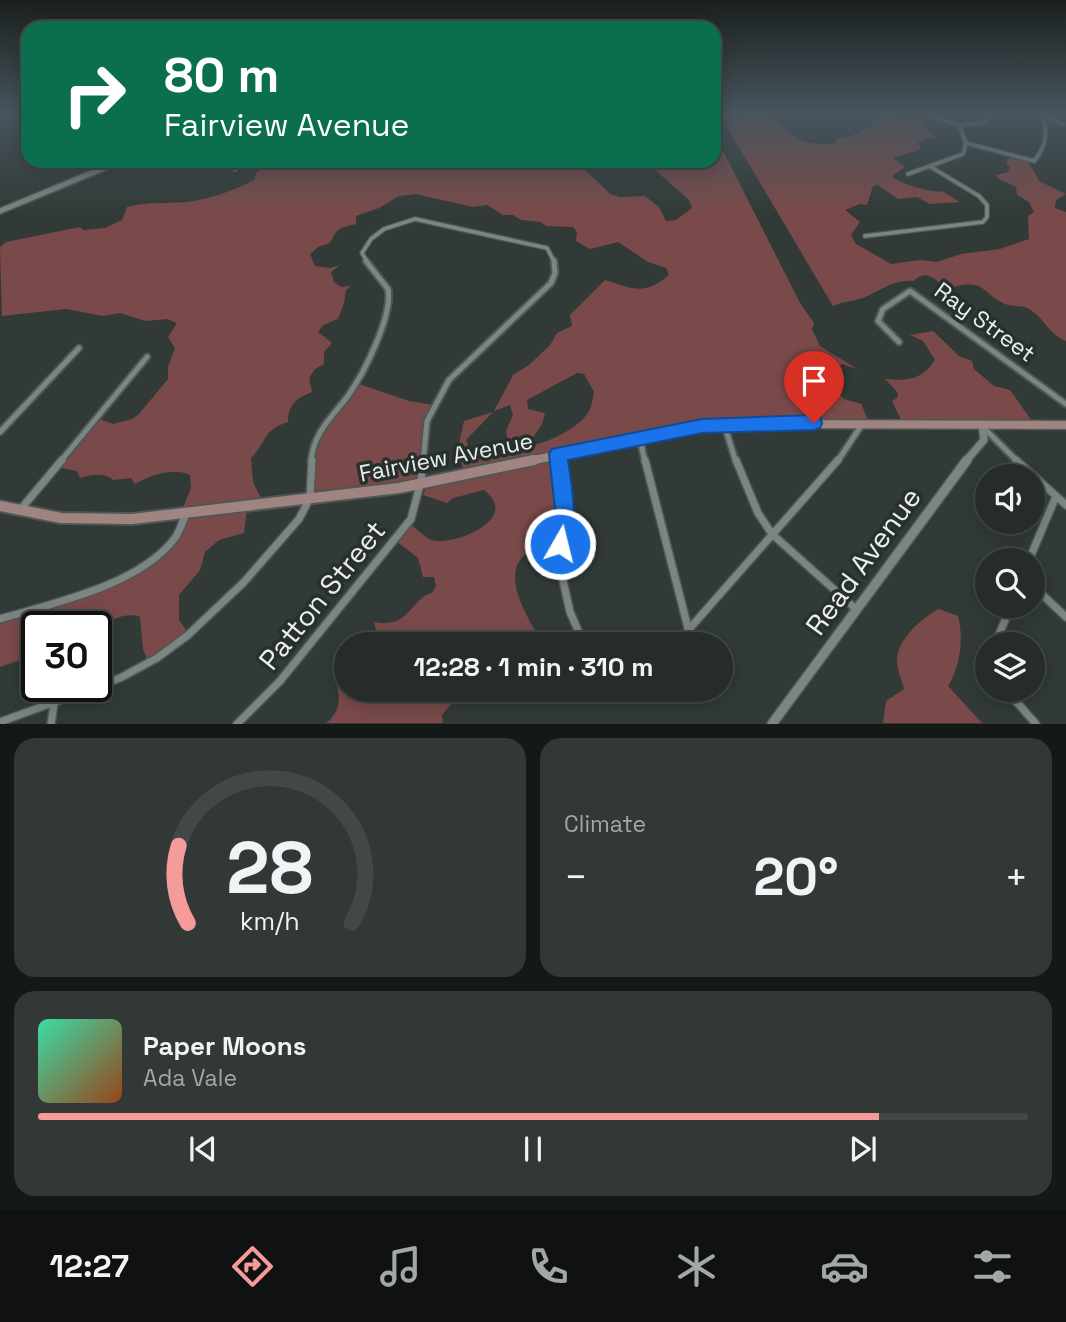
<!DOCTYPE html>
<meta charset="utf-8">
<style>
body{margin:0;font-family:"Space Grotesk",sans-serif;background:#313835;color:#f1f3f6;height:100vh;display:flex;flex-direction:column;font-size:26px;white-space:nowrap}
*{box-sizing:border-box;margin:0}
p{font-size:23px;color:#a3a7a8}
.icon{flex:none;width:38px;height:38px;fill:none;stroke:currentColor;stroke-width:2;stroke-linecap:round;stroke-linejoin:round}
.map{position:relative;height:724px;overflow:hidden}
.side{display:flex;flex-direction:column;gap:14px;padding:14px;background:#141817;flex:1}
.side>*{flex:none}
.top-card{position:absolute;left:21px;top:21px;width:700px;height:147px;border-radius:21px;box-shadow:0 4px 18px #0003,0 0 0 2px #424846;background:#0b6e4f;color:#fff;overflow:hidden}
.controls{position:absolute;left:975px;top:464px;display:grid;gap:14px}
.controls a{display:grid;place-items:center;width:70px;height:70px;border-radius:50%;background:#252c29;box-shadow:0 4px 18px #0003,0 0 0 2px #424846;font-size:35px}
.speed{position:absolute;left:21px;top:611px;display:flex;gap:14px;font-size:35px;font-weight:700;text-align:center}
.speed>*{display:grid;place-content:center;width:91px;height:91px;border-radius:50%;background:#252c29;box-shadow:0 4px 18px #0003,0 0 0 2px #424846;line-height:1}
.speed .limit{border:4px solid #111;border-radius:10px;background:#fff;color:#111}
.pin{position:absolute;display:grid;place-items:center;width:60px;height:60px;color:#fff;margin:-72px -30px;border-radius:50% 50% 50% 0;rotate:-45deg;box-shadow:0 0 7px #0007}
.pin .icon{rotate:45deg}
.me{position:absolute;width:77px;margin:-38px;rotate:8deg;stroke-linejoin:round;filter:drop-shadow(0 0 5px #0008)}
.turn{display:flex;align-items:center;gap:24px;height:147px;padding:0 28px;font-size:32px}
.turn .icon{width:91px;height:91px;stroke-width:2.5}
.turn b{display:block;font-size:49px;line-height:60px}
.big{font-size:52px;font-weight:700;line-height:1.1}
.side .tile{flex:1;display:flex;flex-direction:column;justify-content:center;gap:10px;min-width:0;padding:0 24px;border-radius:21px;background:#313835}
.side .dial{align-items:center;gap:0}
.dial svg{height:182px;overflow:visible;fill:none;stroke:#424846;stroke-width:7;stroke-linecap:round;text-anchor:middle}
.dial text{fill:#f1f3f6;stroke:none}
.song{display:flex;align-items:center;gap:21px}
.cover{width:84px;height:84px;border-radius:10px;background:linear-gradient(135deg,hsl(160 70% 55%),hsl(20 70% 35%))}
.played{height:7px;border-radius:4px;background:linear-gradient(90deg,#f59b9b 85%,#424846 85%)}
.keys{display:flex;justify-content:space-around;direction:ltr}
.heat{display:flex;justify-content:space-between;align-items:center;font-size:38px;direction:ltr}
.side .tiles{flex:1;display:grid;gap:14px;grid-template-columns:1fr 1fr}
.tile:last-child{grid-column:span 2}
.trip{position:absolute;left:334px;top:632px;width:399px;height:70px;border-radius:35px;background:#252c29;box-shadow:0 4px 18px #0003,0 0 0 2px #424846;font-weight:700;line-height:70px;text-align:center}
.tab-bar{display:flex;height:112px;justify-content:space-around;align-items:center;background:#0f1210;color:#a3a7a8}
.tab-bar .icon{width:49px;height:49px}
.tab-bar .active{color:#f59b9b}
.tab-bar b{font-size:32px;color:#f1f3f6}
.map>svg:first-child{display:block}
.green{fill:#7a4a4a;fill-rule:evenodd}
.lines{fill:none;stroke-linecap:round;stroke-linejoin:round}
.minor-far2-casing{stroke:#4f5754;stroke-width:6}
.minor-far1-casing{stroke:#4f5754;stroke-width:9}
.minor-casing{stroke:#4f5754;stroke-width:10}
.tertiary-far2-casing{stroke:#4f5754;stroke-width:8}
.tertiary-far1-casing{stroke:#4f5754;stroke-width:10}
.tertiary-casing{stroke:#4f5754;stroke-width:12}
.secondary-far1-casing{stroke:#4f5754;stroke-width:11}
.secondary-casing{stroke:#4f5754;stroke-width:14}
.minor-far2{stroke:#7b8582;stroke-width:3.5}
.minor-far1{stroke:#7b8582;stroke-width:5}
.minor{stroke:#7b8582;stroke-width:7}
.tertiary-far2{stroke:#7b8582;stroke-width:5}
.tertiary-far1{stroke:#7b8582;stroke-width:7}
.tertiary{stroke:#7b8582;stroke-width:9}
.secondary-far1{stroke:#9f8482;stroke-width:8}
.secondary{stroke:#9f8482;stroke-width:10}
.route{fill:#1a73e8;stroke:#114b97;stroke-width:2}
.labels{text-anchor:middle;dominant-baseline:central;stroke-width:7;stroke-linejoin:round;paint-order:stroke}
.street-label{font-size:23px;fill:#eaefed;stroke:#27302d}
.near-street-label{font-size:28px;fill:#eaefed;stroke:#27302d}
</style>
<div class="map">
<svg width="1066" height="724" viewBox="0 0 1066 724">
<rect width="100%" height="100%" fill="#313a37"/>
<path class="green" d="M 718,112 L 770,112 L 768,115 C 800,138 792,145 835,144 L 837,138 C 849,138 873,129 878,117 L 874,112 L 891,112 L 901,118 L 925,119 L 925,127 L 936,137 L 918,142 L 921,149 L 893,158 L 905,167 L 892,176 C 900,184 931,193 942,191 L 960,202 L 930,204 L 917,197 L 898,199 L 878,185 L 873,186 L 867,205 L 860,204 L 845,210 L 860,222 L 851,235 L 856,244 L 891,264 L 920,260 L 937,262 L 961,254 L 1000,249 L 1029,239 L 1028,216 L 1034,212 L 1029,202 L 1017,195 L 1016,187 L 999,179 L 996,175 L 1008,172 L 1010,168 L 1006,163 L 1010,157 L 1028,161 L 1039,181 L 1066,194 L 1056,200 L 1055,208 L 1066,212 L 1066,341 C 1046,332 1046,319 1029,309 C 1023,305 1015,307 1008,305 C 980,295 988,276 947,289 C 936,280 926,268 914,281 C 891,278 875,296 855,300 C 847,302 842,302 833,306 Z
M 714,133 L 800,303 L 814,323 L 812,329 L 820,346 L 857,369 L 842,364 L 840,366 L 843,371 L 830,377 L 828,382 L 844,399 L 861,404 L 869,422 L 716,425 L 560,454 L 566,510 L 559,545 C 494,548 514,597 538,635 L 538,639 L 529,644 L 379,644 L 374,622 C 411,629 410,598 432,593 L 436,586 L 434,577 L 423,577 L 418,558 L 396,541 L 409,523 C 416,528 424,537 431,540 C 451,547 523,520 484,490 L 453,498 L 447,503 L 423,495 L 427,485 L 312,499 L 315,450 L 321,434 L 356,383 L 409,401 L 433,405 C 425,427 423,458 428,481 L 464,473 L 458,448 L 464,421 L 493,412 L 466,440 L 470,451 L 479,457 L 509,449 L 506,431 L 513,415 L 510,405 L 494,411 L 513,375 L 529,365 L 550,345 L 557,333 L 572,326 L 570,315 L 605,280 C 633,289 644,296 669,275 L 666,268 L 648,262 L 618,242 L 590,249 L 576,241 L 577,232 L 573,227 L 546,226 L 541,222 L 521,220 L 513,215 L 503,215 L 487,205 L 473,207 L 416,194 L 399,196 L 379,208 L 356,216 L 356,224 C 338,228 338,228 330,243 L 318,247 L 310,254 L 315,266 L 330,268 L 340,265 L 331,272 L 334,282 L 341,287 L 351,286 L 346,290 L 344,303 L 338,319 L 323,325 L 318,332 L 332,343 L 324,352 L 324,364 L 315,369 L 309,378 L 312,392 C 297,398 288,404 288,422 C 262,430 268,441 251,458 L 253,482 L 263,503 L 247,508 L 244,533 L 219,540 L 205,552 L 200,570 L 179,595 L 179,620 L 189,634 L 148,662 L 143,649 L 140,617 C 127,611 107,621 96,629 L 96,626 L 37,626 L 37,654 L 0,667 L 0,619 L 129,574 L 174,540 L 186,515 L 181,513 L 191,488 L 190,475 C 174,467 150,475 135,484 L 131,478 L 113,480 C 104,472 90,475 80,478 L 77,471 L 56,467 L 96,418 L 113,424 L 132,419 L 139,414 L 168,379 L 168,367 L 175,348 L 168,337 L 177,323 L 167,319 L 146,321 L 120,313 L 103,316 L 66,309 L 2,316 L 0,247 L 6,242 L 80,227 L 83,230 L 105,228 L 122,220 L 127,207 C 148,201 165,204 186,202 C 211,199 232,191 254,180 L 256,173 L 272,161 L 576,161 L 610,194 L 620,197 L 645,196 L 659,207 L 666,221 L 676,220 L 692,208 L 689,200 L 645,161 L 714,161 ZM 577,373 L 584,374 L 594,392 C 593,397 592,404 590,409 C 583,426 550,442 533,445 L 532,439 L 542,424 L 545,413 L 528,409 L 527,400 Z
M 933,331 L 959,356 L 972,361 L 974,369 L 994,386 L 1010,390 L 1034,424 L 902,422 L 892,401 L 897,398 L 898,393 L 885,379 C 908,381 922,380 935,360 L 923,341 L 910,335 Z
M 939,609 L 958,616 C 964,638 960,667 948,686 L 982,723 L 883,723 L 886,701 L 904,689 C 902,680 897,670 897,661 C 897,639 922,618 939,609 Z
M 336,677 L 346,678 L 346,690 L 463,690 L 442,715 L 443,723 L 326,723 C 343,710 339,696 336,677 Z"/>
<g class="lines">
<defs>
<path id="minor-far2" d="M 1035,112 L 1063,124
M 928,115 L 959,125 L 983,123 L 992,112
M 854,117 L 861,112
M 966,143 L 1034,161 C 1046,147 1050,129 1040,112
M 230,161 L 235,169
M 908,174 L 963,154 L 966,143 L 959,125
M 865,236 L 983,222 L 987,217 L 987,205 L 979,196 L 931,167
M 368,263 L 362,253 L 371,239 L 384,229 L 415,219 L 547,248 L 555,263"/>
<path id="minor-far1" d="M 899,342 L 878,321 L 883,309 L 910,291 L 1066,404
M 724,424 L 736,462
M 982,426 L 1018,462
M 0,432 L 79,348
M 640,439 L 645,462
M 558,455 L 559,462
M 60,462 L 147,357
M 311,462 C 313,433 332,417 348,396 C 364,373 393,316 388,289 L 366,261
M 423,462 L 427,421 L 449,380 L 551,283 L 555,273 L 554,261
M 837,462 L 863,423"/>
<path id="minor" d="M 559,460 L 565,509 L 560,544 L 562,576 L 570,612 L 584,644
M 645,460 L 688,628
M 736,460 L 758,513 L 772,534 L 856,609
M 1016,460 L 1066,505
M 20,510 L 62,460
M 1029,560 L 1056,496
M 1032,585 L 1066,617
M 0,619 C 54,603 140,585 175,538 C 180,531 183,521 186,513
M 676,644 L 838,460
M 995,644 L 1011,606
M 1006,690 L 1036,724
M 0,722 L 120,678 L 157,658 L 188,635 L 244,582 L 299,519 L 310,498 L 312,460
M 51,724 L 54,704
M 237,724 L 280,681 L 411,519 L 421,481 L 423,460"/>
<path id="tertiary-far2" d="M 0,211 L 121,161"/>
<path id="tertiary-far1" d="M 965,462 L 984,440 L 982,425"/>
<path id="tertiary" d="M 772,724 L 967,460"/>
<path id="secondary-far1" d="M 525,462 L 677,430 L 724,424 L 1066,425"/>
<path id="secondary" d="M 0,506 L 61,518 L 132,519 L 399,488 L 534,460"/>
</defs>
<use href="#minor-far2" class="minor-far2-casing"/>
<use href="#minor-far1" class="minor-far1-casing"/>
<use href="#minor" class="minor-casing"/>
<use href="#tertiary-far2" class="tertiary-far2-casing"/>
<use href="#tertiary-far1" class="tertiary-far1-casing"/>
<use href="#tertiary" class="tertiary-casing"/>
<use href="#secondary-far1" class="secondary-far1-casing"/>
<use href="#secondary" class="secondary-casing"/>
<use href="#minor-far2" class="minor-far2"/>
<use href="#minor-far1" class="minor-far1"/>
<use href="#minor" class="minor"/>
<use href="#tertiary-far2" class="tertiary-far2"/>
<use href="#tertiary-far1" class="tertiary-far1"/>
<use href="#tertiary" class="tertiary"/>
<use href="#secondary-far1" class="secondary-far1"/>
<use href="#secondary" class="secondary"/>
</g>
<linearGradient id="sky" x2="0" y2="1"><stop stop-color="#1b201e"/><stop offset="0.53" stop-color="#48555e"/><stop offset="1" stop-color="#48555e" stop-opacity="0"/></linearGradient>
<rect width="1066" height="213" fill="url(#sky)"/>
<path class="route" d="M 814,415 L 820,417 L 822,423 L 820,428 L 814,430 L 702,433 L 568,460 C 572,490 579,522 567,550 L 560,553 L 553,550 L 550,544 L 555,509 L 549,454 L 552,449 L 702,419 Z"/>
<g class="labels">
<g class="street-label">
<text transform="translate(985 322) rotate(36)">Ray Street</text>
<text transform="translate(446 457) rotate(-11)">Fairview Avenue</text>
</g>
<g class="near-street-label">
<text transform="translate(863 561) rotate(-54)">Read Avenue</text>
<text transform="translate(322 595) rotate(-51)">Patton Street</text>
</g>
</g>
</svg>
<div class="controls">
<a><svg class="icon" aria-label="sound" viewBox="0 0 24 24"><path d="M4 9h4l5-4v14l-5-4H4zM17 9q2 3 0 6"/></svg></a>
<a><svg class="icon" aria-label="search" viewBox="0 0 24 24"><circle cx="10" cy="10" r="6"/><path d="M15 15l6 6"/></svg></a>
<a><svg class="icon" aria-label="layers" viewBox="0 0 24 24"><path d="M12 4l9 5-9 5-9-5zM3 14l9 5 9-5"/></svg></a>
</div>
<div class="speed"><div class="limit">30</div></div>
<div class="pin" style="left:814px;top:423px;background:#d93025"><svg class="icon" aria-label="arrive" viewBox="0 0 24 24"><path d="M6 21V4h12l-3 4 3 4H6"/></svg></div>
<svg class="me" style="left:560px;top:544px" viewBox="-20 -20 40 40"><circle r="17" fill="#1a73e8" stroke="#fff" stroke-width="3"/><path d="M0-11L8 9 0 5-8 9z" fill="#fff"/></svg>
<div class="trip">12:28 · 1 min · 310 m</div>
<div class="top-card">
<div class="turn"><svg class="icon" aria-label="right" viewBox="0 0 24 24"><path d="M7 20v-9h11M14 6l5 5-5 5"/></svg><div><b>80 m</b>Fairview Avenue</div></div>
</div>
</div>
<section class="side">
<div class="tiles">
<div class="tile dial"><svg viewBox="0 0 100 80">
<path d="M14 69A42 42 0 1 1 86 69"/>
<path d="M14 69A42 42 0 0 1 10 35" stroke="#f59b9b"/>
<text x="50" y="56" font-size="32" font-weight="700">28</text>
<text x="50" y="72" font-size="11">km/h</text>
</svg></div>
<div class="tile"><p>Climate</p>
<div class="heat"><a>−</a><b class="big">20°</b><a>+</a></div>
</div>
<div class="tile">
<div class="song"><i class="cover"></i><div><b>Paper Moons</b><p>Ada Vale</p></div></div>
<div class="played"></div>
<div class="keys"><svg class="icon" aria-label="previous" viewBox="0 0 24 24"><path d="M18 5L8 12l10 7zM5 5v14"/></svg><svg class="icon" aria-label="pause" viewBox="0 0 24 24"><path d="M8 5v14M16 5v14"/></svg><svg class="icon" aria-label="next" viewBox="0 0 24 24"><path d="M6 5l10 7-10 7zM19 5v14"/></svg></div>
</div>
</div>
</section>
<nav class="tab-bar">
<b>12:27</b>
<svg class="icon active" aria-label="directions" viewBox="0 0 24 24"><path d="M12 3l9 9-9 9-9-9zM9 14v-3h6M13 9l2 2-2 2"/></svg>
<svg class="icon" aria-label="music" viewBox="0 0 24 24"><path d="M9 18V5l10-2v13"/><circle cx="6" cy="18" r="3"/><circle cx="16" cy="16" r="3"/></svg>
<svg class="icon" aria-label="phone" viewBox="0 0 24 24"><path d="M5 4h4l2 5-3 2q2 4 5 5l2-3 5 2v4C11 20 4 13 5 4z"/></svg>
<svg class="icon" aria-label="climate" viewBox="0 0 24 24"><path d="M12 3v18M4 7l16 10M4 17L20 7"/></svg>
<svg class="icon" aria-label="car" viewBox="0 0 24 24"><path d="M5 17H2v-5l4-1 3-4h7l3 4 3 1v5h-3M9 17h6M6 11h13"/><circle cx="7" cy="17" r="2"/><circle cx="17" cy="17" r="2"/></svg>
<svg class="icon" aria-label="filters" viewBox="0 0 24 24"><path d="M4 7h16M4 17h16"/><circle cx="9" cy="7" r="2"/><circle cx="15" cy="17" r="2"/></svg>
</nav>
